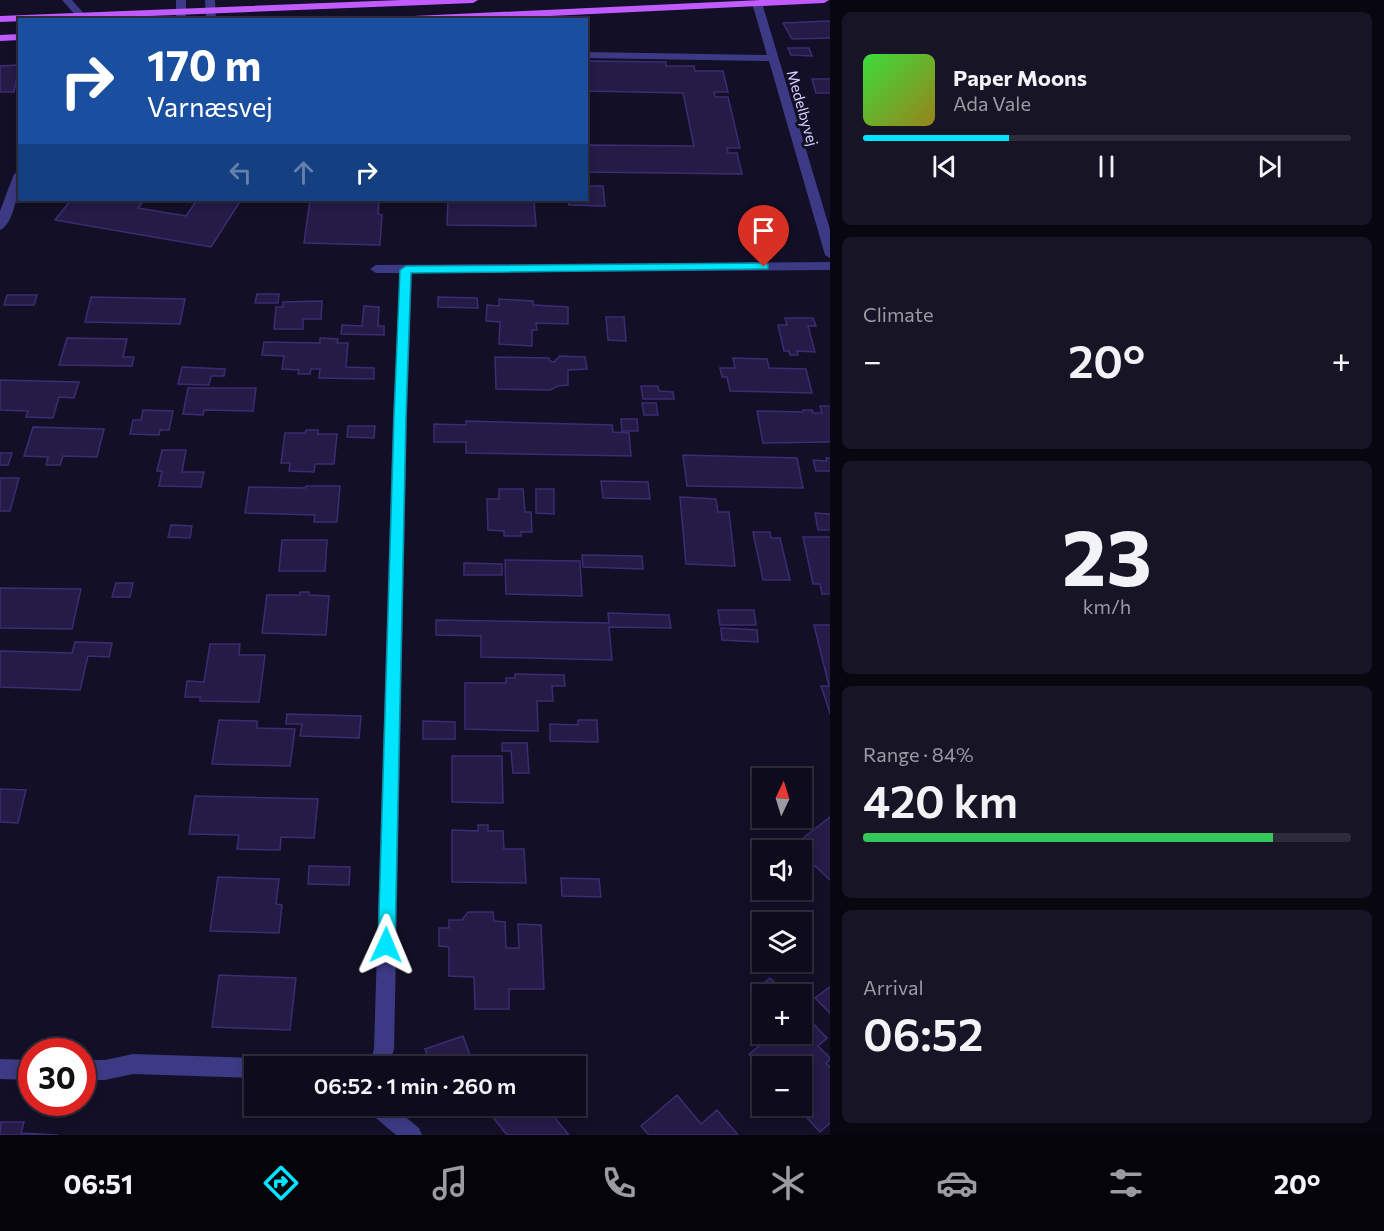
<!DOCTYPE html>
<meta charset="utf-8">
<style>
body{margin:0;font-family:Commissioner,sans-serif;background:#171425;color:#f1f3f6;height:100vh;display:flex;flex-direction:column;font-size:22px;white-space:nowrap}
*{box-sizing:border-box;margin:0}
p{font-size:20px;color:#9b9ba3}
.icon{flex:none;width:33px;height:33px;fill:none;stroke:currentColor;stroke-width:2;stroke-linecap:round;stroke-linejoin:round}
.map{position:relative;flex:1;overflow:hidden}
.drawer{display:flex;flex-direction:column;gap:12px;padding:12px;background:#08060f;width:554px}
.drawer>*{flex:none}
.hud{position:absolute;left:18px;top:18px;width:570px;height:183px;border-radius:0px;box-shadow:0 3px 9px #0003,0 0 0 2px #2e2b3b;background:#1a4fa0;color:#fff;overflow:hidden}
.needle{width:39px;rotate:4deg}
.buttons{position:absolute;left:752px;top:768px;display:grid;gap:12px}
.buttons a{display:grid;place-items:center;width:60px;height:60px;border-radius:0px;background:#0e0b1c;box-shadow:0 3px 9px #0003,0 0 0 2px #2e2b3b;font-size:30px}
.speed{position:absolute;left:18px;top:1038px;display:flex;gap:12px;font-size:30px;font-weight:700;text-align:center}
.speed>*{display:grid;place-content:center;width:78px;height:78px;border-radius:50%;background:#0e0b1c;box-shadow:0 3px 9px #0003,0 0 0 2px #2e2b3b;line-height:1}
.speed .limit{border:9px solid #d22;background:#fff;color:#111}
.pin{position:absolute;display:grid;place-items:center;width:51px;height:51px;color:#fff;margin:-62px -26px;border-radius:50% 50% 50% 0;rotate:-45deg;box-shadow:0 0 6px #0007}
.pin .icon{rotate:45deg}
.me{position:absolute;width:66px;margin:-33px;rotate:1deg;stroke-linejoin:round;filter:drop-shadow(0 0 4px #0008)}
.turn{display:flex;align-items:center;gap:21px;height:126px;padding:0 30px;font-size:27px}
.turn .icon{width:78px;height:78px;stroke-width:2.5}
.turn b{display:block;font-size:42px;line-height:51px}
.lanes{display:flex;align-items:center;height:57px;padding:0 30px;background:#0003;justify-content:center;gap:30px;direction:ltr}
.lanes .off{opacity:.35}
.big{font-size:45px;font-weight:600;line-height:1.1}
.drawer .card{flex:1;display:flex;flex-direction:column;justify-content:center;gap:9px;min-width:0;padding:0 21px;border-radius:9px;background:#171425}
.drawer .dial{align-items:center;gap:0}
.dial b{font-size:78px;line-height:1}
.song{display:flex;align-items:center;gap:18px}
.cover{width:72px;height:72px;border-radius:9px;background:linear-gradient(135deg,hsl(120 70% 55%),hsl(50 70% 35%))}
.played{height:6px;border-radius:3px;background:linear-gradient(90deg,#00e5ff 30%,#2e2b3b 30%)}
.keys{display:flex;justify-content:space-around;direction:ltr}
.heat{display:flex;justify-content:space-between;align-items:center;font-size:33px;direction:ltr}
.charge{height:9px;border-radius:4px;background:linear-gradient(90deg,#34c759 84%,#2e2b3b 0)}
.trip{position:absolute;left:244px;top:1056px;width:342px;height:60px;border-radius:0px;background:#0e0b1c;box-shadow:0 3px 9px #0003,0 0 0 2px #2e2b3b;font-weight:600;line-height:60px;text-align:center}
.tabs{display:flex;height:96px;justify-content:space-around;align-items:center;background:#06040b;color:#9b9ba3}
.tabs .icon{width:42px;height:42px}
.tabs .on{color:#00e5ff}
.tabs b{font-size:27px;color:#f1f3f6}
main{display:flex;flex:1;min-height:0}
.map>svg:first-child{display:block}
.building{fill:#241b47;stroke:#3b2d73;stroke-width:1.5}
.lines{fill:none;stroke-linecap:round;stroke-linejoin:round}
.minor{fill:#3d3a85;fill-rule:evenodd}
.major{fill:#c25bff;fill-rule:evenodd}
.route{fill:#00e5ff;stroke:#0095a6;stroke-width:1.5}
.labels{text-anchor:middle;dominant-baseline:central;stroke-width:6;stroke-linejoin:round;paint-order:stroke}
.far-street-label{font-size:15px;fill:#d9d4ff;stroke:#130f26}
</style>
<main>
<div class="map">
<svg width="831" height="1135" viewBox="0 0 831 1135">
<rect width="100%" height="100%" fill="#130f26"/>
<path class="building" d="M 831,21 L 831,38 L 792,39 L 783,23 Z
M 788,48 L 809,48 L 812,56 L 791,55 Z
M 586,61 L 666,62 L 666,66 L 694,66 L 695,71 L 723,71 L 728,92 L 714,92 L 715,97 L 728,97 L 740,148 L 727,148 L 728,153 L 737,153 L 742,174 L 586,172 L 586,145 L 694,146 L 683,93 L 586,91 Z
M 19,65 L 14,92 L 0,92 L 0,66 Z
M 812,79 L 831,79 L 831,93 L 816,93 Z
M 586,186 L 603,186 L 605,206 L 569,205 L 568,200 L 586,200 Z
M 71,200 L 144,200 L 138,208 L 186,216 L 197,200 L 241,200 L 211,247 L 55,220 Z
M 310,200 L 379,200 L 378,214 L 382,215 L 380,245 L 304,243 Z
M 448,200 L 534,200 L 536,226 L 447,225 Z
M 257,294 L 279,294 L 278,303 L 255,303 Z
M 7,295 L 37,295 L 34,305 L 4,305 Z
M 91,297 L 185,299 L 180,324 L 85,322 Z
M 438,297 L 477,298 L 478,308 L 438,307 Z
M 499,299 L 533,301 L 533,305 L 568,307 L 568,324 L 536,323 L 537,330 L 532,330 L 532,346 L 499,344 L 500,322 L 486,321 L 487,305 L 499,306 Z
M 322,301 L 321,319 L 303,319 L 303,329 L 274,329 L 276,307 L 283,307 L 283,302 Z
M 364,306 L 379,307 L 378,326 L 384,326 L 384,335 L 341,334 L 342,325 L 362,326 Z
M 606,317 L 624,317 L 626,341 L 608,340 Z
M 785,318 L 813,318 L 816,326 L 808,326 L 815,352 L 797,351 L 798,355 L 790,355 L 789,351 L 784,351 L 778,325 L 787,325 Z
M 67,338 L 127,339 L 123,357 L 134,357 L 132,366 L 59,365 Z
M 320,338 L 338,339 L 337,343 L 348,343 L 346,367 L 374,368 L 374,379 L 319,378 L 320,369 L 311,369 L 310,374 L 298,374 L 299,370 L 282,369 L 284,356 L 262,355 L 264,342 L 320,343 Z
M 560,356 L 585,357 L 587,369 L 568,370 L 568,385 L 558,386 L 550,390 L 496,389 L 495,357 L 549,358 L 550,361 L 554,362 Z
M 733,358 L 767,359 L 769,368 L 806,369 L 812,393 L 730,391 L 727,377 L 722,377 L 720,368 L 735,368 Z
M 182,367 L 225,369 L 224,376 L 211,376 L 209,385 L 178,384 Z
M 0,380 L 79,382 L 74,398 L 59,397 L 53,418 L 26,417 L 28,411 L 0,410 Z
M 641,386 L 658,386 L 659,391 L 673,392 L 674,399 L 643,399 Z
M 188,388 L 256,388 L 253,411 L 204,410 L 203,415 L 183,414 Z
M 642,403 L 656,403 L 658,415 L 644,415 Z
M 820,406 L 831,406 L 831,442 L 763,443 L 757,411 L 803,412 L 803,410 L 812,410 L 813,413 L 822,413 Z
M 143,410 L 173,411 L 169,430 L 160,430 L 159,435 L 130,434 L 133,420 L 141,420 Z
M 621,419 L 637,419 L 638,431 L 622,431 Z
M 466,421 L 612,425 L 613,432 L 629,433 L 631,456 L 466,453 L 466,442 L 434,442 L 434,424 L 466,425 Z
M 348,426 L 375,426 L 374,438 L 347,437 Z
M 33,427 L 104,429 L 97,457 L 63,456 L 60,465 L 46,465 L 48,457 L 24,456 Z
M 306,430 L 318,430 L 318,434 L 337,434 L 334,464 L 315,464 L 314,472 L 289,471 L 290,463 L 281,463 L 285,433 L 305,433 Z
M 162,450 L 186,450 L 182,472 L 204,472 L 201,487 L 159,486 L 162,471 L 157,471 Z
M 0,453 L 12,453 L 8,465 L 0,465 Z
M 683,455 L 797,458 L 803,488 L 687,486 Z
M 826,458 L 831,458 L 831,475 L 830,471 L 816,471 L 813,460 L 827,461 Z
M 0,478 L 19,478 L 10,511 L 0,511 Z
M 601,481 L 648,482 L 650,499 L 603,498 Z
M 306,486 L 340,486 L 337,522 L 314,522 L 315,515 L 245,513 L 249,487 L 305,488 Z
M 499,489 L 523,489 L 525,512 L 531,512 L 532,532 L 521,532 L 521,536 L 504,536 L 504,531 L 488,530 L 487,499 L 499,499 Z
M 536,489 L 554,489 L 554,514 L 536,513 Z
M 680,497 L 716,499 L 718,512 L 729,512 L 735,566 L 686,564 Z
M 815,513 L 831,514 L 831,530 L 818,530 Z
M 171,525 L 192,526 L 190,538 L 168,537 Z
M 753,532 L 770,532 L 771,538 L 780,538 L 790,580 L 763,580 Z
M 803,537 L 831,537 L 831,594 L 822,594 L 820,584 L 813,584 Z
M 282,540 L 327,540 L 325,571 L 279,571 Z
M 582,555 L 642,556 L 643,569 L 583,567 Z
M 505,560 L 580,561 L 582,596 L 506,594 Z
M 464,563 L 502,564 L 502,575 L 464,575 Z
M 116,583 L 133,583 L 130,597 L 112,597 Z
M 0,588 L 81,589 L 72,629 L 0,628 Z
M 300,592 L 309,592 L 309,595 L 329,596 L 326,635 L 262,633 L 267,595 L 300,595 Z
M 718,610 L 754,610 L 756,625 L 720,625 Z
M 608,613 L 669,615 L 671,628 L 609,627 L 612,660 L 481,657 L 481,636 L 436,635 L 436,620 L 609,623 Z
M 814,625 L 831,625 L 831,716 L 821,686 L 829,686 Z
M 721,628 L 757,630 L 758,642 L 722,640 Z
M 75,642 L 112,643 L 109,657 L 88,656 L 80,690 L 0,687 L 0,651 L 72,653 Z
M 210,644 L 240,644 L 239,655 L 265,655 L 259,702 L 200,701 L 200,697 L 185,697 L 187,681 L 204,682 Z
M 515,674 L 564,675 L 565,686 L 552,686 L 553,701 L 537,701 L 538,731 L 465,729 L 465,683 L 506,683 L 506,678 L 515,678 Z
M 287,714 L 361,716 L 359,738 L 300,736 L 302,724 L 286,724 Z
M 219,720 L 257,721 L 257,728 L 295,729 L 290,766 L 212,764 Z
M 578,720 L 597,720 L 598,742 L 550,741 L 550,724 L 578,725 Z
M 423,721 L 455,722 L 455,739 L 423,739 Z
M 502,743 L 527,743 L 529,773 L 513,773 L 511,751 L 502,751 Z
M 452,756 L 502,756 L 503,803 L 452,802 Z
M 0,789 L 26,790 L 18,823 L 0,822 Z
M 195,796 L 318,799 L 314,838 L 281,837 L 280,850 L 237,849 L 239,835 L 189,834 Z
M 830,817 L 831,818 L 831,881 L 801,853 L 801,850 L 793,846 Z
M 478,825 L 488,825 L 488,831 L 503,831 L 504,849 L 524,849 L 526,883 L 452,882 L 452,830 L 478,831 Z
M 309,866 L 350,867 L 349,885 L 308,884 Z
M 218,877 L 279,879 L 276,904 L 282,905 L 279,933 L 210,931 Z
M 561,878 L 599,879 L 601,897 L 562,896 Z
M 468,912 L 493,912 L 494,921 L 505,922 L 506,948 L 519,948 L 518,924 L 541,925 L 544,989 L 509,989 L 509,1009 L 475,1009 L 474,977 L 449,976 L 449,947 L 439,946 L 439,928 L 449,928 L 449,920 L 462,920 Z
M 219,975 L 296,978 L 290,1030 L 212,1027 Z
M 770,978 L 786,994 L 762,994 L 762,1004 L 752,993 Z
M 831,986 L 831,1014 L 815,998 Z
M 801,1011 L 827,1038 L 818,1046 L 831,1059 L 826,1063 L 831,1068 L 831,1122 L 820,1132 L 796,1106 L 801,1106 L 801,1066 L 762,1066 L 762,1068 L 749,1054 L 775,1034 L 801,1034 Z
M 463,1036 L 474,1066 L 431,1066 L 425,1049 Z
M 677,1095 L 701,1124 L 717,1110 L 738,1135 L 649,1135 L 641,1126 Z
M 494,1106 L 545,1106 L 569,1135 L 507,1135 L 488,1111 Z
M 1,1122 L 24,1122 L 21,1133 L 58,1135 L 0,1135 Z"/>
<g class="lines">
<path class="minor" d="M 62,0 L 72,0 L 86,16 L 84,18 L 78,18 Z
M 176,0 L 186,0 L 186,20 L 176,20 Z
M 205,0 L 215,0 L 216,20 L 206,20 Z
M 754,1 L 762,3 L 831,233 L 831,259 L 825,255 L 769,61 L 586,58 L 586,52 L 767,55 L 752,3 Z
M 20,171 C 20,185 14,225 0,230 L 0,211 L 14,174 Z
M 831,262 L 831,270 L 412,273 L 407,416 L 394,1049 L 389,1066 L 369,1066 L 374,1049 L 393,416 L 400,273 L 376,273 L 370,269 L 376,265 Z
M 133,1054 L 255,1058 L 262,1061 L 264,1066 L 255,1066 L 255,1078 L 133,1074 L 105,1080 L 82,1080 L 82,1060 L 105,1060 Z
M 0,1059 L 32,1060 L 32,1080 L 0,1079 Z
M 367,1106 L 392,1106 L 419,1128 L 422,1135 L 396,1135 L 370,1113 Z"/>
<path class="major" d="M 401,0 L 478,0 L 473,3 L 0,22 L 0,16 Z
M 761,0 L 829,0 L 824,3 L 466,20 L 387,20 L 392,17 Z
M 20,34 L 20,40 L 0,41 L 0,35 Z"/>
</g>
<path class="route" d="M 764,263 L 768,264 L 768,269 L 411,273 L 406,416 L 395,945 L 392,951 L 386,953 L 380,951 L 378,945 L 394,416 L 400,270 L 406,266 Z"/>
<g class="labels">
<g class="far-street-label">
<text transform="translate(803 108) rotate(74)">Medelbyvej</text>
</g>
</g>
</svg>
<div class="buttons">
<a><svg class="needle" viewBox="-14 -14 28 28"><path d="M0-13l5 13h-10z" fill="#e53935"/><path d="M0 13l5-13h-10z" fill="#9b9ba3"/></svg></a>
<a><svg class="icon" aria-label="sound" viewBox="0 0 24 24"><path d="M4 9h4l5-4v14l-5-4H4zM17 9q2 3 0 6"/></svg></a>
<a><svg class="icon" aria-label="layers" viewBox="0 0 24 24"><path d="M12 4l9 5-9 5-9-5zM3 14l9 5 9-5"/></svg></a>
<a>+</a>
<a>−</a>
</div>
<div class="speed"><div class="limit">30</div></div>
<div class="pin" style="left:764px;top:267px;background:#d93025"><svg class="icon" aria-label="arrive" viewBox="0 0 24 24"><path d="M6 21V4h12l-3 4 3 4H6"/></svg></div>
<svg class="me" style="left:386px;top:945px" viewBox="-20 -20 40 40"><path d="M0-17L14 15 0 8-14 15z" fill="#00e5ff" stroke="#fff" stroke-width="4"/></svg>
<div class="trip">06:52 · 1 min · 260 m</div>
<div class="hud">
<div class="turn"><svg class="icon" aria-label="right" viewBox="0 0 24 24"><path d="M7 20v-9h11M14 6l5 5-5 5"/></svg><div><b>170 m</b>Varnæsvej</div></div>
<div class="lanes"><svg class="icon off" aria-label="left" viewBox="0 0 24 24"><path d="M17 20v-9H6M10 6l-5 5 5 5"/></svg><svg class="icon off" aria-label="ahead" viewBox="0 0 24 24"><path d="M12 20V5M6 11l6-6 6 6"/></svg><svg class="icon" aria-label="right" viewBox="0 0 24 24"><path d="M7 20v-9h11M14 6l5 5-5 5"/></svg></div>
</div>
</div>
<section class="drawer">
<div class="card">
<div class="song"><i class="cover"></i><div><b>Paper Moons</b><p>Ada Vale</p></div></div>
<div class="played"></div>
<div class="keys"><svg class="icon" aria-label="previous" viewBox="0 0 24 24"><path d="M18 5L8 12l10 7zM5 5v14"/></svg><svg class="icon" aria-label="pause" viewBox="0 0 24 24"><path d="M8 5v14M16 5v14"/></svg><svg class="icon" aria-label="next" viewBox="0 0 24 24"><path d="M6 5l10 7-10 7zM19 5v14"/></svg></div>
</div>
<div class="card"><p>Climate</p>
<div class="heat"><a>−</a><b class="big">20°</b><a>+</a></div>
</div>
<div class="card dial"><b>23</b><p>km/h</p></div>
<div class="card"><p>Range · 84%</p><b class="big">420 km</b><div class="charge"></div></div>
<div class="card"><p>Arrival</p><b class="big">06:52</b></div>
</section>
</main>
<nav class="tabs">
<b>06:51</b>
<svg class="icon on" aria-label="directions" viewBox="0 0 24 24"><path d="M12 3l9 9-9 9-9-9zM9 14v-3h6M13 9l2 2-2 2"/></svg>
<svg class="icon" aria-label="music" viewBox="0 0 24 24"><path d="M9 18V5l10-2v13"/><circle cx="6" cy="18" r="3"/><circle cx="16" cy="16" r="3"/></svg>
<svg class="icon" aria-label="phone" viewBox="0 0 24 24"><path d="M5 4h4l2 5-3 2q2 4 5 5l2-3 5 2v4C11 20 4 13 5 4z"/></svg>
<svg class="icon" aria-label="climate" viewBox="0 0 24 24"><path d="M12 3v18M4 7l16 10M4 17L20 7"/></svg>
<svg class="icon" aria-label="car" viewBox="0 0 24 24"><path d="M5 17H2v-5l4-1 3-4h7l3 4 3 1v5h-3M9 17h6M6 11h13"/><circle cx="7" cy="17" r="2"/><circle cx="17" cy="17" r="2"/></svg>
<svg class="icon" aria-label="filters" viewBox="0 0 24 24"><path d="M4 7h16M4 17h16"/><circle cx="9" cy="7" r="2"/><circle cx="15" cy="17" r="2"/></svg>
<b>20°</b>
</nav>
